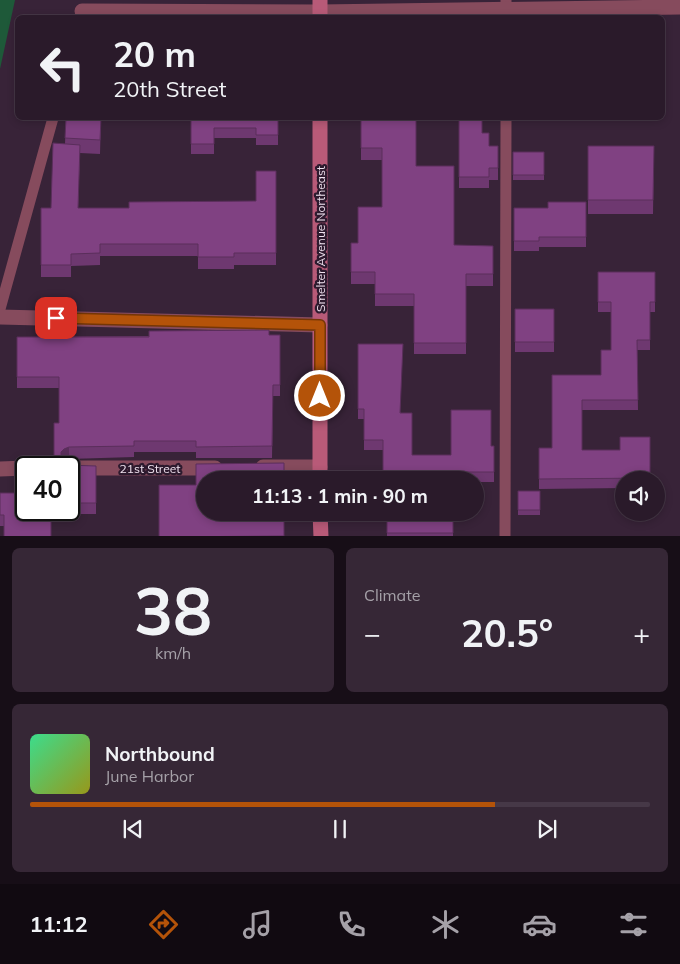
<!DOCTYPE html>
<meta charset="utf-8">
<style>
body{margin:0;font-family:Mulish,sans-serif;background:#362736;color:#f1f3f6;height:100vh;display:flex;flex-direction:column;font-size:19px;white-space:nowrap}
*{box-sizing:border-box;margin:0}
p{font-size:16px;color:#a5a1a8}
.icon{flex:none;width:28px;height:28px;fill:none;stroke:currentColor;stroke-width:2;stroke-linecap:round;stroke-linejoin:round}
.map{position:relative;height:536px;overflow:hidden}
.details{display:flex;flex-direction:column;gap:12px;padding:12px;background:#170e17;flex:1}
.details>*{flex:none}
.banner{position:absolute;left:15px;top:15px;width:650px;height:105px;border-radius:8px;box-shadow:0 2px 8px #0003,0 0 0 1px #463847;background:#2a1a2a;color:#f1f3f6;overflow:hidden}
.buttons{position:absolute;left:615px;top:471px;display:grid;gap:10px}
.buttons a{display:grid;place-items:center;width:50px;height:50px;border-radius:50%;background:#2a1a2a;box-shadow:0 2px 8px #0003,0 0 0 1px #463847;font-size:25px}
.speed{position:absolute;left:15px;top:456px;display:flex;gap:10px;font-size:25px;font-weight:700;text-align:center}
.speed>*{display:grid;place-content:center;width:65px;height:65px;border-radius:50%;background:#2a1a2a;box-shadow:0 2px 8px #0003,0 0 0 1px #463847;line-height:1}
.speed .limit{border:2px solid #111;border-radius:8px;background:#fff;color:#111}
.pin{position:absolute;display:grid;place-items:center;width:42px;height:42px;color:#fff;margin:-21px;border-radius:10px;box-shadow:0 2px 8px #0006}
.me{position:absolute;width:55px;margin:-28px;rotate:0deg;stroke-linejoin:round;filter:drop-shadow(0 0 4px #0008)}
.turn{display:flex;align-items:center;gap:18px;height:105px;padding:0 15px;font-size:22px}
.turn .icon{width:65px;height:65px;stroke-width:2.5}
.turn b{display:block;font-size:35px;line-height:42px}
.big{font-size:38px;font-weight:700;line-height:1.1}
.details .tile{flex:1;display:flex;flex-direction:column;justify-content:center;gap:8px;min-width:0;padding:0 18px;border-radius:8px;background:#362736}
.details .dial{align-items:center;gap:0}
.dial b{font-size:65px;line-height:1}
.song{display:flex;align-items:center;gap:15px}
.cover{width:60px;height:60px;border-radius:8px;background:linear-gradient(135deg,hsl(150 70% 55%),hsl(60 70% 35%))}
.played{height:5px;border-radius:2px;background:linear-gradient(90deg,#b45309 75%,#463847 75%)}
.keys{display:flex;justify-content:space-around;direction:ltr}
.heat{display:flex;justify-content:space-between;align-items:center;font-size:28px;direction:ltr}
.details .tiles{flex:1;display:grid;gap:12px;grid-template-columns:1fr 1fr}
.tile:last-child{grid-column:span 2}
.trip{position:absolute;left:196px;top:471px;width:288px;height:50px;border-radius:25px;background:#2a1a2a;box-shadow:0 2px 8px #0003,0 0 0 1px #463847;font-weight:700;line-height:50px;text-align:center}
.menu{display:flex;height:80px;justify-content:space-around;align-items:center;background:#110a11;color:#a5a1a8}
.menu .icon{width:35px;height:35px}
.menu .current{color:#b45309}
.menu b{font-size:22px;color:#f1f3f6}
.map>svg:first-child{display:block}
.green{fill:#1e5939}
.lines{fill:none;stroke-linecap:round;stroke-linejoin:round}
.lane{stroke:#864b5d;stroke-width:11}
.street{stroke:#864b5d;stroke-width:15}
.secondary{stroke:#b85a78;stroke-width:15}
.wall{fill:#6e3870;fill-rule:evenodd}
.shaded-wall{fill:#5a2e5b}
.building{fill:#804182;stroke:#5a2e5b}
.route-casing{stroke:#753606;stroke-width:12}
.route{stroke:#b45309;stroke-width:9}
.labels{text-anchor:middle;dominant-baseline:central;stroke-width:4.5;stroke-linejoin:round;paint-order:stroke}
.street-label{font-size:12px;fill:#f0e2ef;stroke:#2d1a2e}
</style>
<div class="map">
<svg width="680" height="537" viewBox="0 0 680 537">
<rect width="100%" height="100%" fill="#382338"/>
<path class="green" d="M 0,0 L 15,0 L 0,69 Z"/>
<g class="lines">
<path class="lane" d="M 506,0 L 506,18
M 0,309 L 53,118
M 505,537 L 506,118"/>
<path class="street" d="M 82,11 L 320,12 L 680,7
M 0,317 L 320,325
M 263,467 L 320,467
M 69,468 L 215,468
M 0,469 L 26,468"/>
<path class="secondary" d="M 320,0 L 320,18
M 320,118 L 320,480
M 320,512 L 321,537"/>
</g>
<path class="wall" d="M 66,118 L 101,118 L 100,154 L 80,153 L 78,208 L 129,208 L 256,201 L 276,171 L 276,265 L 234,265 L 234,269 L 198,269 L 198,256 L 100,256 L 100,265 L 71,266 L 71,277 L 41,277 L 41,208 L 51,208 L 65,144 Z
M 191,118 L 278,118 L 278,145 L 256,145 L 256,138 L 214,138 L 214,154 L 191,154 Z
M 361,118 L 416,166 L 454,245 L 493,246 L 493,286 L 466,286 L 466,354 L 414,354 L 414,306 L 375,306 L 375,284 L 351,284 L 351,243 L 358,243 L 382,207 L 382,160 L 361,160 Z
M 459,118 L 482,133 L 489,146 L 498,146 L 498,180 L 489,180 L 489,188 L 459,188 Z
M 588,146 L 654,146 L 653,214 L 588,214 Z
M 513,152 L 544,152 L 544,180 L 513,180 Z
M 586,202 L 586,247 L 539,247 L 539,251 L 514,251 L 514,208 L 548,208 Z
M 598,272 L 655,272 L 655,312 L 650,312 L 650,350 L 637,350 L 638,410 L 582,410 L 582,450 L 620,450 L 650,437 L 650,480 L 624,480 L 624,488 L 539,489 L 539,448 L 552,448 L 552,375 L 601,375 L 611,350 L 611,312 L 598,312 Z
M 515,309 L 554,309 L 554,352 L 515,352 Z
M 280,335 L 280,396 L 273,396 L 272,458 L 196,458 L 196,452 L 134,452 L 134,457 L 69,459 L 64,460 L 62,462 L 65,465 L 96,466 L 96,514 L 51,514 L 4,526 L 0,526 L 0,493 L 24,493 L 54,467 L 59,423 L 59,388 L 17,388 L 17,337 ZM 69,468 L 69,510 L 26,510 Z
M 358,344 L 401,413 L 412,455 L 451,455 L 494,446 L 494,482 L 475,482 L 475,480 L 383,480 L 383,450 L 364,450 L 364,419 L 358,419 Z
M 518,491 L 540,491 L 540,515 L 518,515 Z
M 284,512 L 284,537 L 159,537 Z
M 387,512 L 453,512 L 453,537 L 387,537 Z"/>
<path class="shaded-wall" d="M 69,447 L 69,459 L 64,460 L 61,464 L 61,452 L 64,449 Z"/>
<path class="building" d="M 66,118 L 101,118 L 100,140 L 65,138 Z
M 191,118 L 278,118 L 278,135 L 256,135 L 256,128 L 214,128 L 214,144 L 191,144 Z
M 361,118 L 416,118 L 416,166 L 454,166 L 454,245 L 493,246 L 493,274 L 466,274 L 466,343 L 414,343 L 414,294 L 375,294 L 375,272 L 351,272 L 351,243 L 358,243 L 358,207 L 382,207 L 382,148 L 361,148 Z
M 459,118 L 482,118 L 482,133 L 489,133 L 489,146 L 498,146 L 498,168 L 489,168 L 489,177 L 459,177 Z
M 53,143 L 80,145 L 78,208 L 129,208 L 129,202 L 256,201 L 256,171 L 276,171 L 276,253 L 234,253 L 234,257 L 198,257 L 198,244 L 100,244 L 100,253 L 71,254 L 71,265 L 41,265 L 41,208 L 51,208 Z
M 588,146 L 654,146 L 653,200 L 588,200 Z
M 513,152 L 544,152 L 544,175 L 513,175 Z
M 548,202 L 586,202 L 586,237 L 539,237 L 539,241 L 514,241 L 514,208 L 548,208 Z
M 598,272 L 655,272 L 655,302 L 650,302 L 650,340 L 637,340 L 638,400 L 582,400 L 582,450 L 620,450 L 620,437 L 650,437 L 650,478 L 539,479 L 539,448 L 552,448 L 552,375 L 601,375 L 601,350 L 611,350 L 611,302 L 598,302 Z
M 515,309 L 554,309 L 554,342 L 515,342 Z
M 269,330 L 269,335 L 280,335 L 280,385 L 273,385 L 272,446 L 196,447 L 196,441 L 134,441 L 134,446 L 69,447 L 64,449 L 61,452 L 61,461 L 65,465 L 96,466 L 96,503 L 69,503 L 69,468 L 26,468 L 26,510 L 51,510 L 51,537 L 4,537 L 4,515 L 0,515 L 0,493 L 24,493 L 25,467 L 54,467 L 54,423 L 59,423 L 59,377 L 17,377 L 17,337 L 149,337 L 149,331 Z
M 358,344 L 403,344 L 400,413 L 412,413 L 412,455 L 451,455 L 451,410 L 491,410 L 491,446 L 494,446 L 494,472 L 455,472 L 455,476 L 453,476 L 453,480 L 387,480 L 387,476 L 383,476 L 383,440 L 364,440 L 364,409 L 358,409 Z
M 284,463 L 284,480 L 205,480 L 205,512 L 284,512 L 284,536 L 159,537 L 159,485 L 196,485 L 196,464 Z
M 518,491 L 540,491 L 540,510 L 518,510 Z
M 387,512 L 453,512 L 453,533 L 387,533 Z"/>
<g class="lines">
<defs>
<path id="route" d="M 56,318 L 320,325 L 320,396"/>
</defs>
<use href="#route" class="route-casing"/>
<use href="#route" class="route"/>
</g>
<g class="labels">
<g class="street-label">
<text transform="translate(320 239) rotate(-90)">Smelter Avenue Northeast</text>
<text x="150" y="468">21st Street</text>
</g>
</g>
</svg>
<div class="buttons">
<a><svg class="icon" aria-label="sound" viewBox="0 0 24 24"><path d="M4 9h4l5-4v14l-5-4H4zM17 9q2 3 0 6"/></svg></a>
</div>
<div class="speed"><div class="limit">40</div></div>
<div class="pin" style="left:56px;top:318px;background:#d93025"><svg class="icon" aria-label="arrive" viewBox="0 0 24 24"><path d="M6 21V4h12l-3 4 3 4H6"/></svg></div>
<svg class="me" style="left:320px;top:396px" viewBox="-20 -20 40 40"><circle r="17" fill="#b45309" stroke="#fff" stroke-width="3"/><path d="M0-11L8 9 0 5-8 9z" fill="#fff"/></svg>
<div class="trip">11:13 · 1 min · 90 m</div>
<div class="banner">
<div class="turn"><svg class="icon" aria-label="left" viewBox="0 0 24 24"><path d="M17 20v-9H6M10 6l-5 5 5 5"/></svg><div><b>20 m</b>20th Street</div></div>
</div>
</div>
<section class="details">
<div class="tiles">
<div class="tile dial"><b>38</b><p>km/h</p></div>
<div class="tile"><p>Climate</p>
<div class="heat"><a>−</a><b class="big">20.5°</b><a>+</a></div>
</div>
<div class="tile">
<div class="song"><i class="cover"></i><div><b>Northbound</b><p>June Harbor</p></div></div>
<div class="played"></div>
<div class="keys"><svg class="icon" aria-label="previous" viewBox="0 0 24 24"><path d="M18 5L8 12l10 7zM5 5v14"/></svg><svg class="icon" aria-label="pause" viewBox="0 0 24 24"><path d="M8 5v14M16 5v14"/></svg><svg class="icon" aria-label="next" viewBox="0 0 24 24"><path d="M6 5l10 7-10 7zM19 5v14"/></svg></div>
</div>
</div>
</section>
<nav class="menu">
<b>11:12</b>
<svg class="icon current" aria-label="directions" viewBox="0 0 24 24"><path d="M12 3l9 9-9 9-9-9zM9 14v-3h6M13 9l2 2-2 2"/></svg>
<svg class="icon" aria-label="music" viewBox="0 0 24 24"><path d="M9 18V5l10-2v13"/><circle cx="6" cy="18" r="3"/><circle cx="16" cy="16" r="3"/></svg>
<svg class="icon" aria-label="phone" viewBox="0 0 24 24"><path d="M5 4h4l2 5-3 2q2 4 5 5l2-3 5 2v4C11 20 4 13 5 4z"/></svg>
<svg class="icon" aria-label="climate" viewBox="0 0 24 24"><path d="M12 3v18M4 7l16 10M4 17L20 7"/></svg>
<svg class="icon" aria-label="car" viewBox="0 0 24 24"><path d="M5 17H2v-5l4-1 3-4h7l3 4 3 1v5h-3M9 17h6M6 11h13"/><circle cx="7" cy="17" r="2"/><circle cx="17" cy="17" r="2"/></svg>
<svg class="icon" aria-label="filters" viewBox="0 0 24 24"><path d="M4 7h16M4 17h16"/><circle cx="9" cy="7" r="2"/><circle cx="15" cy="17" r="2"/></svg>
</nav>
